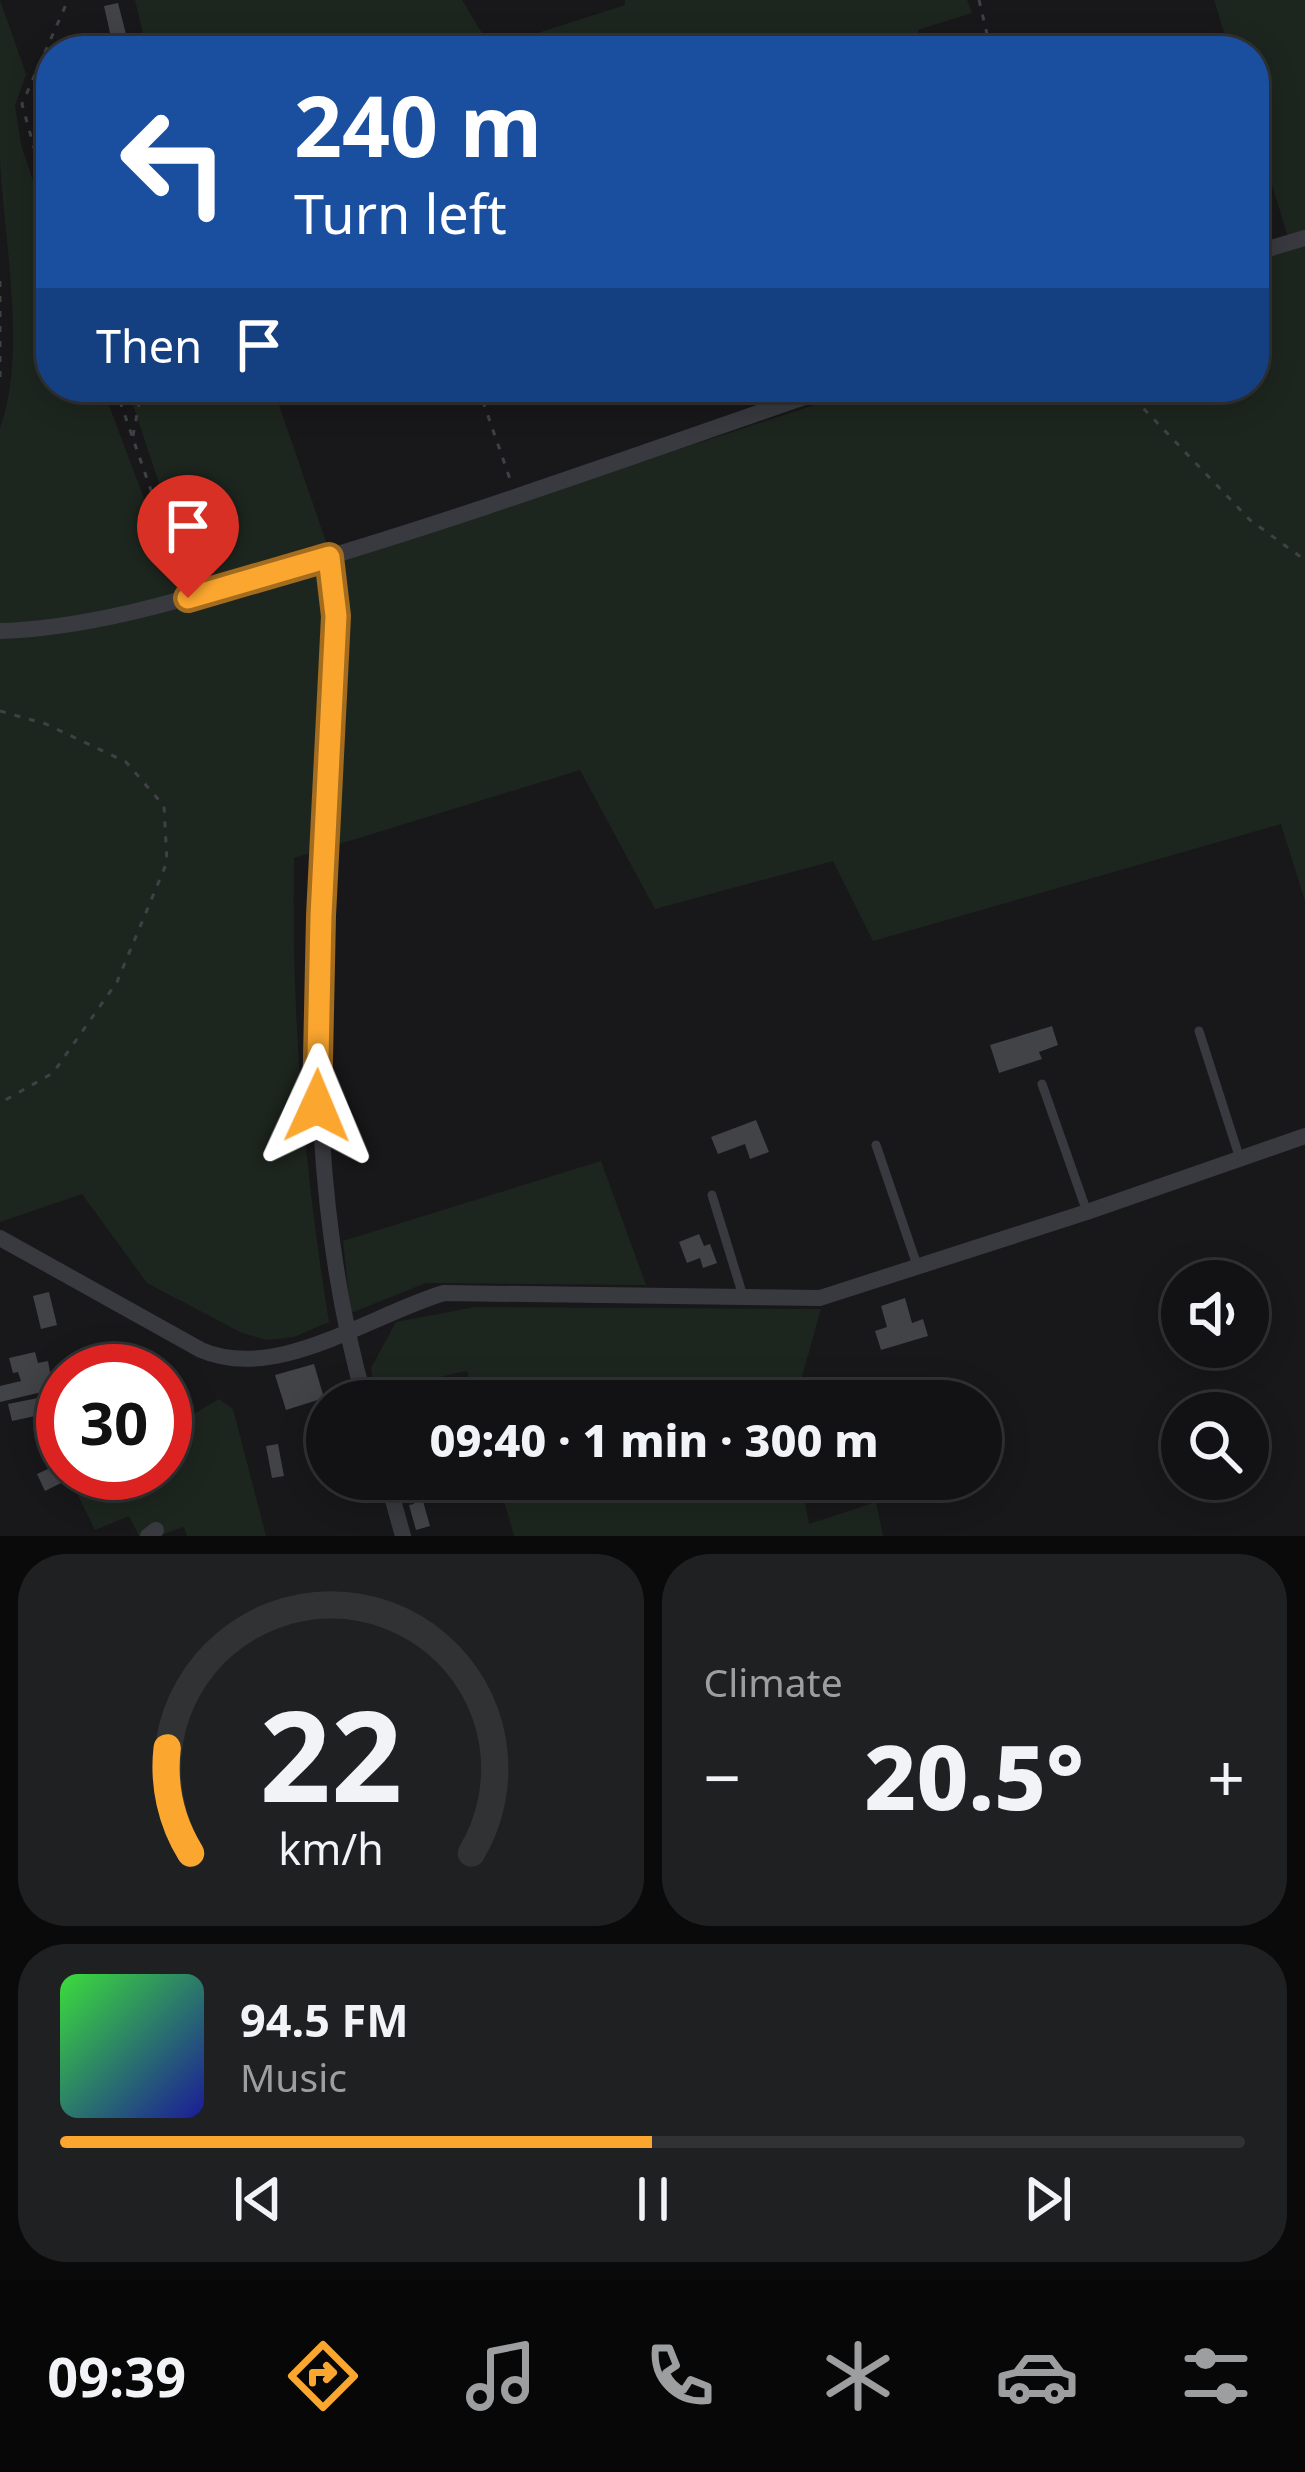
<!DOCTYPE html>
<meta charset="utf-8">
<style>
body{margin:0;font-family:"Noto Sans",sans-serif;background:#1f2022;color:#f1f3f6;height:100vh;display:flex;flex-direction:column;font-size:45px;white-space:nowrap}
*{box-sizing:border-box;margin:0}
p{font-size:39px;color:#9c9ea0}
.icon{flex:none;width:66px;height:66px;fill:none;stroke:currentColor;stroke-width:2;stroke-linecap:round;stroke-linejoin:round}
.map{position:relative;height:1536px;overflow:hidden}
.sheet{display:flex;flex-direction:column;gap:18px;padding:18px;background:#0a0a0b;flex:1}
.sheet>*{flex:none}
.guide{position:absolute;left:36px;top:36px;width:1233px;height:366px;border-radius:48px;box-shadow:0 6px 30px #0003,0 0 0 3px #313234;background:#1a4fa0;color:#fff;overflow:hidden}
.controls{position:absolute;left:1161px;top:1260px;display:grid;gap:24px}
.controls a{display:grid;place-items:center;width:108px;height:108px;border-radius:50%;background:#121214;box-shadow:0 6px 30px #0003,0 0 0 3px #313234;font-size:60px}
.speed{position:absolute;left:36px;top:1344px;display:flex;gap:24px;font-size:60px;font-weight:700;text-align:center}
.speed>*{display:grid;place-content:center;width:156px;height:156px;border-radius:50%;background:#121214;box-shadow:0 6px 30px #0003,0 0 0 3px #313234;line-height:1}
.speed .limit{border:18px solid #d22;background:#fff;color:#111}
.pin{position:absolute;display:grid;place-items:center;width:102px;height:102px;color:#fff;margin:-123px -51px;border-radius:50% 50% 50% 0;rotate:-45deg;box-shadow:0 0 12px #0007}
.pin .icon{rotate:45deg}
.me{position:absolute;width:132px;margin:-66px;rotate:1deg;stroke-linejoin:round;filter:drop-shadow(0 0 9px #0008)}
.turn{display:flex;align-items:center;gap:42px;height:252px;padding:0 60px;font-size:54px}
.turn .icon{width:156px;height:156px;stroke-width:2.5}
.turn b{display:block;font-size:84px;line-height:102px}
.then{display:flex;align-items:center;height:114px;padding:0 60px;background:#0003;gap:24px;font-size:45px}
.big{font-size:90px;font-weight:800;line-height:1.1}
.sheet .tile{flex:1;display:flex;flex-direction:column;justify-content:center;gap:18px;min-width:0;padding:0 42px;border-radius:48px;background:#1f2022}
.sheet .dial{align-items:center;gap:0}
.dial svg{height:312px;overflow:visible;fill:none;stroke:#313234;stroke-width:7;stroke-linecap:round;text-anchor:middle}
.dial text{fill:#f1f3f6;stroke:none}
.song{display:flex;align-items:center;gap:36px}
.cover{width:144px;height:144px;border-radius:18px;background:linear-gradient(135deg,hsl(120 70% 55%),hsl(240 70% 35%))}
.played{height:12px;border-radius:6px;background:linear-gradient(90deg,#fba62f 50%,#313234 50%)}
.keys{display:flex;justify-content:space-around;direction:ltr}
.heat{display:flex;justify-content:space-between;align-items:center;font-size:66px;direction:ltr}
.sheet .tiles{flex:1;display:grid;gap:18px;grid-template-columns:1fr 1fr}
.tile:last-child{grid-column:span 2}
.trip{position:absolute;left:306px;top:1380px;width:696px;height:120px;border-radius:60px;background:#121214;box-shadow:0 6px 30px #0003,0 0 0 3px #313234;font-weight:800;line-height:120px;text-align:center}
.menu{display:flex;height:192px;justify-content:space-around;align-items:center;background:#070708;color:#9c9ea0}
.menu .icon{width:84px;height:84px}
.menu .selected{color:#fba62f}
.menu b{font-size:54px;color:#f1f3f6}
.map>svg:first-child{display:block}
.green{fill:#1d261e}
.building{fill:#424347}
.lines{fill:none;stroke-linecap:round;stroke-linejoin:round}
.path{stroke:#3f4146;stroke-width:3;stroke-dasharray:6 9;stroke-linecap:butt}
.service{stroke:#393a3f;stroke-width:9}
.minor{stroke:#393a3f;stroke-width:16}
.route-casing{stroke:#a36c1f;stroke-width:30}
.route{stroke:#fba62f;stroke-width:21}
</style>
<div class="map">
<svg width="1305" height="1536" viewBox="0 0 1305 1536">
<rect width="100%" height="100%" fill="#18181a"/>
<path class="green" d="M 0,0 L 26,74 L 15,106 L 21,144 L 51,237 L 51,387 L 102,387 L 186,610 L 870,387 L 1254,387 L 1254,262 L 1292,249 L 1254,128 L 1254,51 L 1230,51 L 1214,0 L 1305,0 L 1305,901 L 1281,824 L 873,941 L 833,861 L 655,909 L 580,770 L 294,858 C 291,1014 304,1168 329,1322 L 294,1337 L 267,1340 L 242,1333 L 147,1283 L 82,1194 L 0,1222 L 0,428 C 27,355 4,238 0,159 C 0,106 0,53 0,0 Z
M 135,0 L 462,0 L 491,48 L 625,5 L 625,0 L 967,0 L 972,13 L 918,30 L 923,51 L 147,51 Z
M 127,387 L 273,387 L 328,548 L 193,585 Z
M 601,1161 L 646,1285 L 426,1283 L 351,1313 L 343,1241 Z
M 475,1307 L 821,1309 L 795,1401 L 476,1401 L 467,1371 L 375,1391 L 371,1368 L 396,1322 Z
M 219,1399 L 233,1409 L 266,1536 L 187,1536 L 184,1527 L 158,1536 L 139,1536 L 129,1516 L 95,1530 L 74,1487 L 97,1473 L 165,1473 L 165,1431 Z
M 498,1479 L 801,1479 L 809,1524 L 876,1502 L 883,1536 L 514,1536 Z"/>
<path class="building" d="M 118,3 L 128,42 L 113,46 L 104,6 Z
M 1052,1026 L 1058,1045 L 1039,1052 L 1042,1059 L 999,1073 L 990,1045 Z
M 756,1120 L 769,1152 L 750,1159 L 745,1144 L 718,1154 L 711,1137 Z
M 699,1234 L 704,1246 L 710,1244 L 717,1263 L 703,1268 L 700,1258 L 687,1263 L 679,1242 Z
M 49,1292 L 57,1325 L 41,1329 L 33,1296 Z
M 905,1298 L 912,1323 L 923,1319 L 928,1336 L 881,1350 L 875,1331 L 887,1327 L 881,1306 Z
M 35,1352 L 38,1363 L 48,1361 L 50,1372 L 63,1369 L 63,1387 L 0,1402 L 0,1386 L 21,1381 L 18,1372 L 13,1373 L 9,1358 Z
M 314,1364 L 324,1398 L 286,1410 L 275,1375 Z
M 63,1393 L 63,1410 L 12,1421 L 8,1404 Z
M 278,1444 L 284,1476 L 272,1478 L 266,1446 Z
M 63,1462 L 63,1473 L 75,1476 L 45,1491 L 37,1474 Z
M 432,1479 L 437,1498 L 423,1501 L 430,1526 L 416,1530 L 409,1505 L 414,1504 L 409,1484 Z"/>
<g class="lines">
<path class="path" d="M 979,0 L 991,51
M 51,209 L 22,104 L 68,0
M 0,281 L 0,380
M 115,387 L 184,585
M 478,387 L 511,482
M 1123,387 L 1250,520 L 1305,560
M 133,436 L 142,387
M 0,711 L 46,724 L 126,762 L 164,806 L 167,862 L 117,982 L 53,1073 L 0,1103"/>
<path class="service" d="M 1199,1031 L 1240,1159
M 1042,1084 L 1087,1212
M 876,1145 L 917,1265
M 712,1195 L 743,1296"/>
<path class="minor" d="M 1254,253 L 1305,238
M 329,557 C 341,660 329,764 323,867 C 314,1048 315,1226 365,1401
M 0,631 C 93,628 188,598 277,572 C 465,518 649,450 834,387
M 0,1238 L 201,1350 C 276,1383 370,1315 444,1293 L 820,1298 L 1087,1212 L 1305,1136
M 387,1479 L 403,1536
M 148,1536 L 156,1530"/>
</g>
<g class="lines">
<defs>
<path id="route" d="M 188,598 L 329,557 L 336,616 L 321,916 L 317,1106"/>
</defs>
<use href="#route" class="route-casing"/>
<use href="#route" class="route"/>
</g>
</svg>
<div class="controls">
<a><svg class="icon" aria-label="sound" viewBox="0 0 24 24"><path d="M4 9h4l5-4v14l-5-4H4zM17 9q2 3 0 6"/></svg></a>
<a><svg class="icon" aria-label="search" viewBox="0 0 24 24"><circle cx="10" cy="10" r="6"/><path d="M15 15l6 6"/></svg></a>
</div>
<div class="speed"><div class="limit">30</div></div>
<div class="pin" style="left:188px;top:598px;background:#d93025"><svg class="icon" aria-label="arrive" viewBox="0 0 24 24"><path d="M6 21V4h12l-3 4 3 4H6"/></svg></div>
<svg class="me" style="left:317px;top:1106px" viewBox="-20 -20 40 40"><path d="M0-17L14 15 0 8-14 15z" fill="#fba62f" stroke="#fff" stroke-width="4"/></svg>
<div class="trip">09:40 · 1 min · 300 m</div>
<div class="guide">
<div class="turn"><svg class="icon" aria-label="left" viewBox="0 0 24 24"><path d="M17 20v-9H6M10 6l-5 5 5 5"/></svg><div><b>240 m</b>Turn left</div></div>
<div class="then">Then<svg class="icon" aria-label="arrive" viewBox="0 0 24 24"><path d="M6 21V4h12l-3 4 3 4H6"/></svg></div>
</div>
</div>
<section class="sheet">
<div class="tiles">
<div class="tile dial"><svg viewBox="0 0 100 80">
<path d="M14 69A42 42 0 1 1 86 69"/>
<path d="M14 69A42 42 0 0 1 8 42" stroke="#fba62f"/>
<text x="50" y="56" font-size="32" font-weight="700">22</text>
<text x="50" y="72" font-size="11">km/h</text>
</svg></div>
<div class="tile"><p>Climate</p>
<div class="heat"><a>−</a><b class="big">20.5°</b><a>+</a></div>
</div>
<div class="tile">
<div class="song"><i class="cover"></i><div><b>94.5 FM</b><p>Music</p></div></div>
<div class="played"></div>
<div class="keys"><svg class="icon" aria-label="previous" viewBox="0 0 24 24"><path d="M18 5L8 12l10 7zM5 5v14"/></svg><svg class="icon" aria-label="pause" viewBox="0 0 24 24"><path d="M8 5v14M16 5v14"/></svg><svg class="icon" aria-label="next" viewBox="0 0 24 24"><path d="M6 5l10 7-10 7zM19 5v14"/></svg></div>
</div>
</div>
</section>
<nav class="menu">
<b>09:39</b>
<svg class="icon selected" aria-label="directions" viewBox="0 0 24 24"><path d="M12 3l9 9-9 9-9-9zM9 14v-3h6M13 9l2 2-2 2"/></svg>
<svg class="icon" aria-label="music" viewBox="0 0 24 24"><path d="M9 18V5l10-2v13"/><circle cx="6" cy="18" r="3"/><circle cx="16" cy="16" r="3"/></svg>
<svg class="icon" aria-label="phone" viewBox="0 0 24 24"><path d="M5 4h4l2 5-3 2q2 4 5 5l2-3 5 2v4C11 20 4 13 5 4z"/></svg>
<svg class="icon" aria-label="climate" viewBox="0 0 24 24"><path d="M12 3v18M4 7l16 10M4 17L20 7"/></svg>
<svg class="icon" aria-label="car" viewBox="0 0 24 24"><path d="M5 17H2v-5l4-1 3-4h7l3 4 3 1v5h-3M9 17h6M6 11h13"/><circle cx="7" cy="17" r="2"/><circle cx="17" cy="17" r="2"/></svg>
<svg class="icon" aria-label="filters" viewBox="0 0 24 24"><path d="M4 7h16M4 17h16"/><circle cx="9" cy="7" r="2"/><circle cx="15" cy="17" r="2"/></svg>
</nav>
